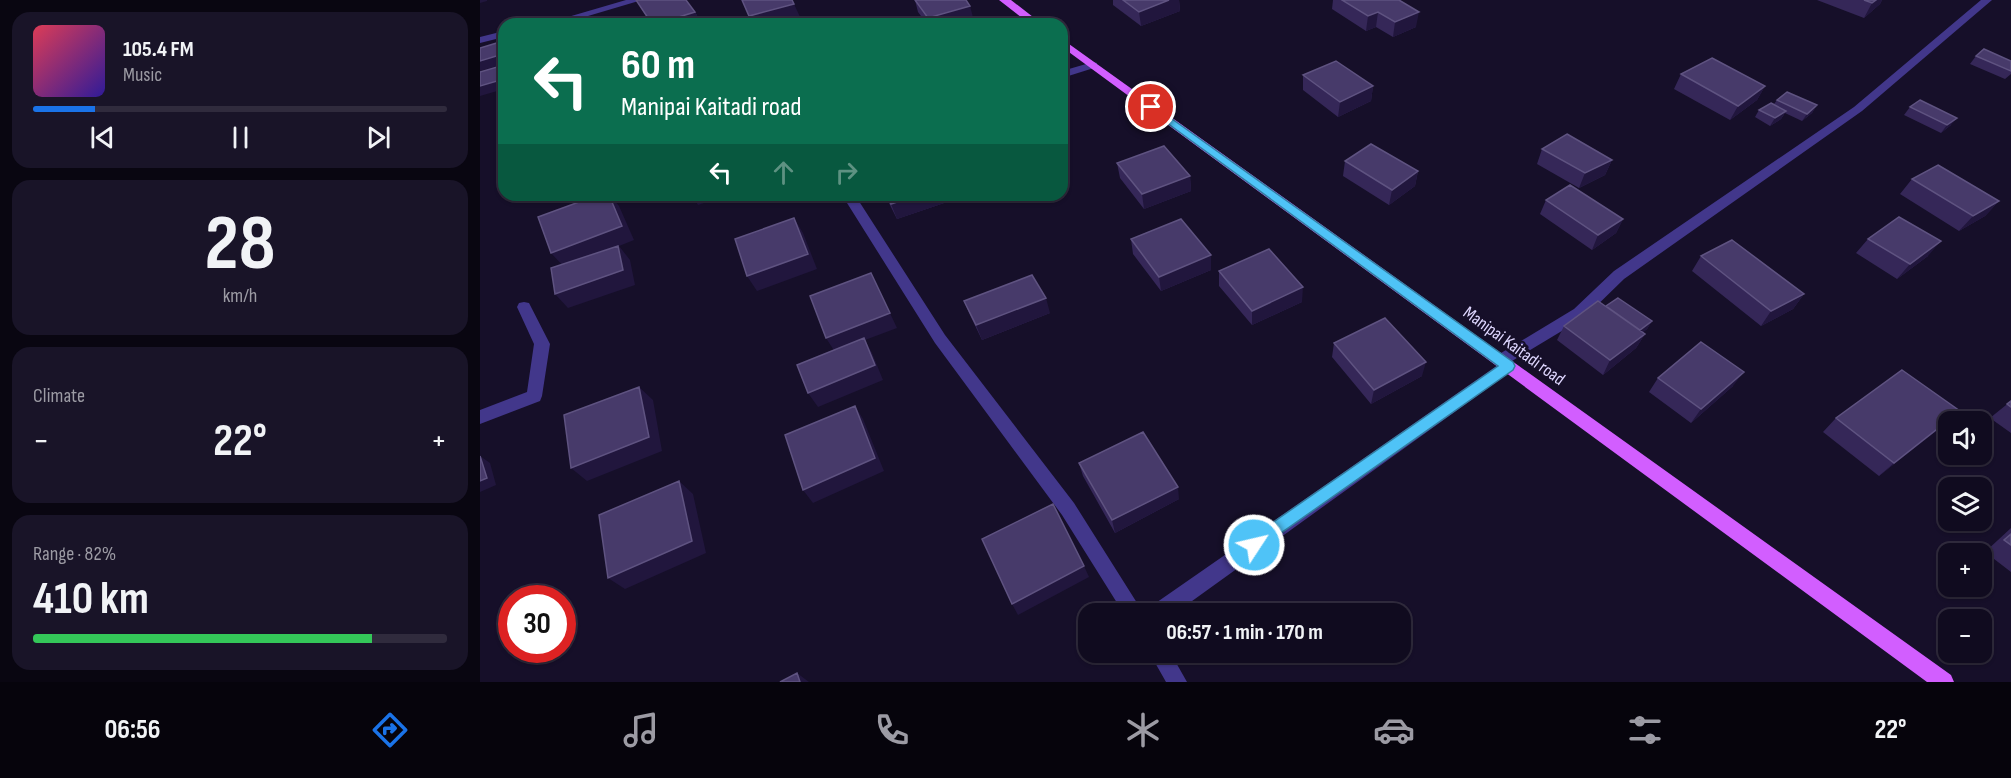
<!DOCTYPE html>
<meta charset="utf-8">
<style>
body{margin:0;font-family:"Sofia Sans Condensed",sans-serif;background:#191428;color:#f1f3f6;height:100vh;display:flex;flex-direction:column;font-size:22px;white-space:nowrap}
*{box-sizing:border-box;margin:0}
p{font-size:20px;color:#9c9ba4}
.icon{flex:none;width:33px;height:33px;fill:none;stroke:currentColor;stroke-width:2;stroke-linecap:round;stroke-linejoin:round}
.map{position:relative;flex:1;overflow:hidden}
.side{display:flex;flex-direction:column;gap:12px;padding:12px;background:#090611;width:480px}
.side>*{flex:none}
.hud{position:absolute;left:18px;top:18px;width:570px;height:183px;border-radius:18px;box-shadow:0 2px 4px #0004,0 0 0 2px #302b3d;background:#0b6e4f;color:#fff;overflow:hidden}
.tools{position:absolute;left:1458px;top:411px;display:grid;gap:12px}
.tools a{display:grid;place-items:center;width:54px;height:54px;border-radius:12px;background:#100b1f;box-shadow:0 2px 4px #0004,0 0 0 2px #302b3d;font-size:30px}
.speed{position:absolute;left:18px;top:585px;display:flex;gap:12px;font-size:30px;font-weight:700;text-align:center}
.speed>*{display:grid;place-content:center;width:78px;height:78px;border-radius:50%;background:#100b1f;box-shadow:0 2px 4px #0004,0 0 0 2px #302b3d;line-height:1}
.speed .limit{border:9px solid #d22;background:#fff;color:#111}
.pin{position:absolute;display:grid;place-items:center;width:51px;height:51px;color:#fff;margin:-26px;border:3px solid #fff;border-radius:50%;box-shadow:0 2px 6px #0007}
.me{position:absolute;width:66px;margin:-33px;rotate:55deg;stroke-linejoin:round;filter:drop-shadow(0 0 4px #0008)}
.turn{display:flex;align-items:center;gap:21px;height:126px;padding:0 24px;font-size:27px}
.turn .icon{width:78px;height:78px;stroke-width:2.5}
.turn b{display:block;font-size:42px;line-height:51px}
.lanes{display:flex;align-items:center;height:57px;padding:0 24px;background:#0003;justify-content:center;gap:30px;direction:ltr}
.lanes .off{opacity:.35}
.big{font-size:45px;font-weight:700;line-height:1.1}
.side .widget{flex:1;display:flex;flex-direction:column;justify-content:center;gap:9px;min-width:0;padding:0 21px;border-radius:18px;background:#191428}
.side .dial{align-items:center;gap:0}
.dial b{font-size:78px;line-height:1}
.song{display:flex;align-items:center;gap:18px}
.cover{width:72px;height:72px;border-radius:9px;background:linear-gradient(135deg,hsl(350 70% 55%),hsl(250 70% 35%))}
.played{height:6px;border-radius:3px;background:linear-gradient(90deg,#1a73e8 15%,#302b3d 15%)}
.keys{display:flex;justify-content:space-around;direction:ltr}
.heat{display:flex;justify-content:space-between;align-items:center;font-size:33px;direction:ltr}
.charge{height:9px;border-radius:4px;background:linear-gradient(90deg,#34c759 82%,#302b3d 0)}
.trip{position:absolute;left:598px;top:603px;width:333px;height:60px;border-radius:18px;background:#100b1f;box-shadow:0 2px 4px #0004,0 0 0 2px #302b3d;font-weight:700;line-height:60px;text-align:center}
.tab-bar{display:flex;height:96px;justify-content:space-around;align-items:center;background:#06040c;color:#9c9ba4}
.tab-bar .icon{width:42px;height:42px}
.tab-bar .selected{color:#1a73e8}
.tab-bar b{font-size:27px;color:#f1f3f6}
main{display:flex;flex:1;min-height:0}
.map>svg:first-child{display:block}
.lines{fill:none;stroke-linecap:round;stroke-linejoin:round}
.minor{fill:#42378b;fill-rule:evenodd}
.major{fill:#d25eff;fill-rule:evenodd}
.wall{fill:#352758}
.shaded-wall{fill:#21163d}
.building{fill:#473a6a;stroke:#5f5381;stroke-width:1.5}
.route{fill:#4fc3f7;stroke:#337fa1;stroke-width:1.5}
.labels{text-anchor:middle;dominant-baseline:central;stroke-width:6;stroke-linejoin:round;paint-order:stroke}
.street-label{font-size:18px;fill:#dfd7ff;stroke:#160f29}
</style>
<main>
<section class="side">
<div class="widget">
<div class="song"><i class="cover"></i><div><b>105.4 FM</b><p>Music</p></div></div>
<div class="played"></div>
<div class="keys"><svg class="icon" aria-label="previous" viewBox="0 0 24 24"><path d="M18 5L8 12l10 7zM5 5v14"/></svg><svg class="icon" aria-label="pause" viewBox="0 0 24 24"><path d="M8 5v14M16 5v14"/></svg><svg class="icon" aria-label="next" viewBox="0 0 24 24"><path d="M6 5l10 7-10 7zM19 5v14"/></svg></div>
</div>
<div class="widget dial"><b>28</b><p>km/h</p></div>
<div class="widget"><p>Climate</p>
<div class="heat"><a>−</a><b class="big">22°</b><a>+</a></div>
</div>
<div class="widget"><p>Range · 82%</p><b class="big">410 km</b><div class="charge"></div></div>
</section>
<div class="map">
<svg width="1531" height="682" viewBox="0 0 1531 682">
<rect width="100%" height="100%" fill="#160f29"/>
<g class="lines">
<path class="minor" d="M 146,0 L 162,0 L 81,24 L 64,24 Z
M 1501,0 L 1512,0 L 1382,111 L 1144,279 L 1105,317 L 1032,361 L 1036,366 L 1033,370 L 694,614 L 668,614 L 670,607 L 1018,365 L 1013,360 L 1016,356 L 1094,309 L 1134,271 L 1374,107 Z
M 24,31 L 24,37 L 0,43 L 0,37 Z
M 613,62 L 617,63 L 617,67 L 582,78 L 582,71 Z
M 362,195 L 375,195 L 465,335 L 594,503 L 664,614 L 644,614 L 582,515 L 455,343 Z
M 44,302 L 49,303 L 70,344 L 62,396 L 60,401 L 0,424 L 0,410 L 47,392 L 54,344 L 37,307 L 39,303 Z
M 669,652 L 690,652 L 707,682 L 686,682 Z"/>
<path class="major" d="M 519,0 L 531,0 L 562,24 L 550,24 Z
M 582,39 L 1471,675 L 1474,682 L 1447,682 L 582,47 Z"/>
</g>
<path class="wall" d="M 156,0 L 215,12 L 222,24 L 171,24 Z
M 435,0 L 486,0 L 494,21 L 483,24 L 447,24 L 438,12 Z
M 633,0 L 699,0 L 700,11 L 661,26 L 633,5 Z
M 853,0 L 919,0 L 936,27 L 913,37 L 896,27 L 886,31 L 852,9 Z
M 1337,0 L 1402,0 L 1400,4 L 1384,18 Z
M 1496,56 L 1531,61 L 1531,74 L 1525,79 L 1490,64 Z
M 1201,74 L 1285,86 L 1277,100 L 1250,120 L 1194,89 Z
M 823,75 L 893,86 L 891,101 L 858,117 L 823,90 Z
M 1297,100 L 1337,105 L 1332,113 L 1322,121 L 1305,113 L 1301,119 L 1290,126 L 1275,117 L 1279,110 L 1294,104 Z
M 1430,107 L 1471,125 L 1461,133 L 1424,115 Z
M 1062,149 L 1132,160 L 1125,175 L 1099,188 L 1057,164 Z
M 865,161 L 938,171 L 935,186 L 909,205 L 863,176 Z
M 637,163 L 710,176 L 711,191 L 664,209 L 640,178 Z
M 1432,179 L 1519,201 L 1505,216 L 1479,231 L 1420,194 Z
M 405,195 L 468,195 L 470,201 L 417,219 Z
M 1066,200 L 1143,219 L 1136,233 L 1112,250 L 1060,214 Z
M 651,239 L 731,255 L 731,270 L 681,291 L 653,254 Z
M 1388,239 L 1448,256 L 1417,279 L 1376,253 Z
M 1221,256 L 1324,294 L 1313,309 L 1281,326 L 1212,271 Z
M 739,271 L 822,302 L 772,325 L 739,286 Z
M 484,301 L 570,313 L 502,340 L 490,315 Z
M 1126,306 L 1172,321 L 1167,329 L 1163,332 L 1165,334 L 1156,348 L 1123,375 L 1077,340 L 1084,326 Z
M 854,343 L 942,376 L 891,404 L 852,357 Z
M 1178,378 L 1253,386 L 1211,423 L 1169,392 Z
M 1531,401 L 1531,433 L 1510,418 Z
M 1480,411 L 1399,476 L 1343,432 L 1356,418 Z
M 599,463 L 699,499 L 635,533 L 603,476 Z
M 1531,528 L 1531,572 L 1505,552 Z"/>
<path class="shaded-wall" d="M 0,0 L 7,0 L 7,1 L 0,3 Z
M 689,0 L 699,0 L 700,11 L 661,26 L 659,12 Z
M 1396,0 L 1402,0 L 1400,4 L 1384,18 L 1392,3 Z
M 314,4 L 321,19 L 301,24 L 273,24 L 269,16 Z
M 490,6 L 494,21 L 483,24 L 450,24 L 448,18 Z
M 215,12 L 222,24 L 176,24 Z
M 898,12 L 896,27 L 886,31 L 888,16 Z
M 939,12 L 936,27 L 913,37 L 915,22 Z
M 20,42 L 24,48 L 24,64 L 0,71 L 0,61 Z
M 24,79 L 24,89 L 0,96 L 0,86 Z
M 893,86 L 891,101 L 858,117 L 860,102 Z
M 1285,86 L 1277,100 L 1250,120 L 1258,106 Z
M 1337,105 L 1332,113 L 1322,121 L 1327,114 Z
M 1306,111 L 1301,119 L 1290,126 L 1295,118 Z
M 1477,118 L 1471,125 L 1461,133 L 1467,125 Z
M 1132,160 L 1125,175 L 1099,188 L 1105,173 Z
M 938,171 L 935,186 L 909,205 L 912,190 Z
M 710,176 L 711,191 L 664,209 L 662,194 Z
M 129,195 L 130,195 L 139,206 L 154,240 L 139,246 L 150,260 L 155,285 L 88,308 L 75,294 L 85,268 L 71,253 Z
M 212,195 L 248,195 L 218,205 Z
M 438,195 L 468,195 L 470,201 L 417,219 L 411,204 Z
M 1519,201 L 1505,216 L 1479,231 L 1493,216 Z
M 314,218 L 323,233 L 337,269 L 277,291 L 267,276 Z
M 1143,219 L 1136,233 L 1112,250 L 1118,235 Z
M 1461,241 L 1448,256 L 1417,279 L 1430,264 Z
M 731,255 L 731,270 L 681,291 L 679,277 Z
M 391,273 L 417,328 L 385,340 L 392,353 L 403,380 L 338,407 L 328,393 L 355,352 L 346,338 Z
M 823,287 L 822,302 L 772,325 L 772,311 Z
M 1324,294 L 1313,309 L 1281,326 L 1291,311 Z
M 566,298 L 570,313 L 502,340 L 496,325 Z
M 1172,321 L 1167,329 L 1155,339 L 1159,331 Z
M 1165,334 L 1156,348 L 1123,375 L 1130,360 Z
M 946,362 L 942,376 L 891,404 L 894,390 Z
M 1264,372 L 1253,386 L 1211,423 L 1221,409 Z
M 159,387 L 173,400 L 182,451 L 107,481 L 91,468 Z
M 375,406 L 383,419 L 404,471 L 333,503 L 323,490 Z
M 1480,411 L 1464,425 L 1399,476 L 1414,463 Z
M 0,456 L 10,463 L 16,485 L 0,492 Z
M 199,481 L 213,494 L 226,553 L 145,589 L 128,578 Z
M 698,487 L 699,499 L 635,533 L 632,520 Z
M 604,566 L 609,577 L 538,615 L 532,604 Z
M 317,673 L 329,682 L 320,682 Z"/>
<path class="building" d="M 156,0 L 206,0 L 215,12 L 176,24 L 172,24 Z
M 262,0 L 312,0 L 314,4 L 269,16 Z
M 435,0 L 486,0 L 490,6 L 448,18 Z
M 643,0 L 689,0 L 659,12 Z
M 862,0 L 919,0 L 939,12 L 915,22 L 898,12 L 888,16 Z
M 1384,0 L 1396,0 L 1392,3 Z
M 544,19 L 548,24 L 525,24 Z
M 20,42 L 23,54 L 0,61 L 0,48 Z
M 1504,49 L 1531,61 L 1531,71 L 1496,56 Z
M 1232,58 L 1285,86 L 1258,106 L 1201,74 Z
M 856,61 L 893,86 L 860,102 L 823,75 Z
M 24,65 L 24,79 L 0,86 L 0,72 Z
M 1307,92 L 1337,105 L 1327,114 L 1297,100 Z
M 1440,100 L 1477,118 L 1467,125 L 1430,107 Z
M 1291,103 L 1306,111 L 1295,118 L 1279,110 Z
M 1087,134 L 1132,160 L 1105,173 L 1062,149 Z
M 891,144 L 938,171 L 912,190 L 865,161 Z
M 684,146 L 710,176 L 662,194 L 637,163 Z
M 1458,165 L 1519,201 L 1493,216 L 1432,179 Z
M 1090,185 L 1143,219 L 1118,235 L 1066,200 Z
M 118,195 L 129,195 L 142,226 L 71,253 L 58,217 Z
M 406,195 L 438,195 L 411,204 Z
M 1419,217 L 1461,241 L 1430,264 L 1388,239 Z
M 314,218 L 328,254 L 267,276 L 255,239 Z
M 701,219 L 731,255 L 679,277 L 651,239 Z
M 1252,240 L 1324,294 L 1291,311 L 1221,256 Z
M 138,246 L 143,270 L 75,294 L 71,268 Z
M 789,249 L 823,287 L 772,311 L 739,271 Z
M 391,273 L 410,313 L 346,338 L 330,296 Z
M 552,275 L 566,298 L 496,325 L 484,301 Z
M 1138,298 L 1172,321 L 1160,330 L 1126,306 Z
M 1118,301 L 1165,334 L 1130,360 L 1084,326 Z
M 905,318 L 946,362 L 894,390 L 854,343 Z
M 384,338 L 395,365 L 328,393 L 317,365 Z
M 1221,342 L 1264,372 L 1221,409 L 1178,378 Z
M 1422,370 L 1480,411 L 1414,463 L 1356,418 Z
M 159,387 L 169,437 L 91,468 L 84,415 Z
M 1531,401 L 1531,407 L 1527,404 Z
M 375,406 L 395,458 L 323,490 L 305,435 Z
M 663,432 L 698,487 L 632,520 L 599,463 Z
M 0,456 L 7,478 L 0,481 Z
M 199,481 L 212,541 L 128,578 L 119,515 Z
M 573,504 L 604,566 L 532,604 L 502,539 Z
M 1531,534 L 1531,545 L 1524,540 Z
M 317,673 L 320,682 L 300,682 Z"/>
<path class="route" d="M 671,104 L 1033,362 L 1035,366 L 1033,370 L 774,552 L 769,550 L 766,545 L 769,539 L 1018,366 L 668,109 L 666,107 Z"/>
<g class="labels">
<g class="street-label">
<text transform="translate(1034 346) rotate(36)">Manipai Kaitadi road</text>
</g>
</g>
</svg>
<div class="tools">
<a><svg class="icon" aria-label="sound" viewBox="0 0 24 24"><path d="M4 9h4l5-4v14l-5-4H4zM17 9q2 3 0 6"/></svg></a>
<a><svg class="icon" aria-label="layers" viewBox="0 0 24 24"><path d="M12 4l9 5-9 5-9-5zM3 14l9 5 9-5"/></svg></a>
<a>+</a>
<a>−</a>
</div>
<div class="speed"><div class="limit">30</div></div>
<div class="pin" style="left:671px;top:107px;background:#d93025"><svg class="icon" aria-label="arrive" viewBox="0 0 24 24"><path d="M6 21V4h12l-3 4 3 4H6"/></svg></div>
<svg class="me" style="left:774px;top:545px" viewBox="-20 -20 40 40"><circle r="17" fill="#4fc3f7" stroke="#fff" stroke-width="3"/><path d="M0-11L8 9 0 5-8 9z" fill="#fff"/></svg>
<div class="trip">06:57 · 1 min · 170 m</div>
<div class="hud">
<div class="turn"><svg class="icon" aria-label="left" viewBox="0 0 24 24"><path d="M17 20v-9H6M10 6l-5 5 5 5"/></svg><div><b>60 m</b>Manipai Kaitadi road</div></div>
<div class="lanes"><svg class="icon" aria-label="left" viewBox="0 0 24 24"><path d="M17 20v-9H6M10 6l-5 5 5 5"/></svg><svg class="icon off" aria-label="ahead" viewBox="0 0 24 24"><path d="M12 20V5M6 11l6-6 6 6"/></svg><svg class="icon off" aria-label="right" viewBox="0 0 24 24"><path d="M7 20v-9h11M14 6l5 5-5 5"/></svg></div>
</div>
</div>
</main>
<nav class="tab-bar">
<b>06:56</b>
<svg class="icon selected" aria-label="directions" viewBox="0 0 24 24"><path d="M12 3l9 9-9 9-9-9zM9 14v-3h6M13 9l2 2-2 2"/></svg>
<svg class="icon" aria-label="music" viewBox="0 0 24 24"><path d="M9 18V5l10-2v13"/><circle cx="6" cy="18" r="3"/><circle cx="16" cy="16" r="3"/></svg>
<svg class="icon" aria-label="phone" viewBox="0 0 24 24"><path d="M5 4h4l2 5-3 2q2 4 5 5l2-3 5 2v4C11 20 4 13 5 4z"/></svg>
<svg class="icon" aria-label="climate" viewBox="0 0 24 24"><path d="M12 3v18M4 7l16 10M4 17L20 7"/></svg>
<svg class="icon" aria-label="car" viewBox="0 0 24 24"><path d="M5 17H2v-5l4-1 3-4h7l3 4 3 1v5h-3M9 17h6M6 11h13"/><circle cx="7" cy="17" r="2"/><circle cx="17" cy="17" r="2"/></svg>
<svg class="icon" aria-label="filters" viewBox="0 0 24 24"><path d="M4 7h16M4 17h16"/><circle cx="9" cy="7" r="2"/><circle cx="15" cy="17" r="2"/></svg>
<b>22°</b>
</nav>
